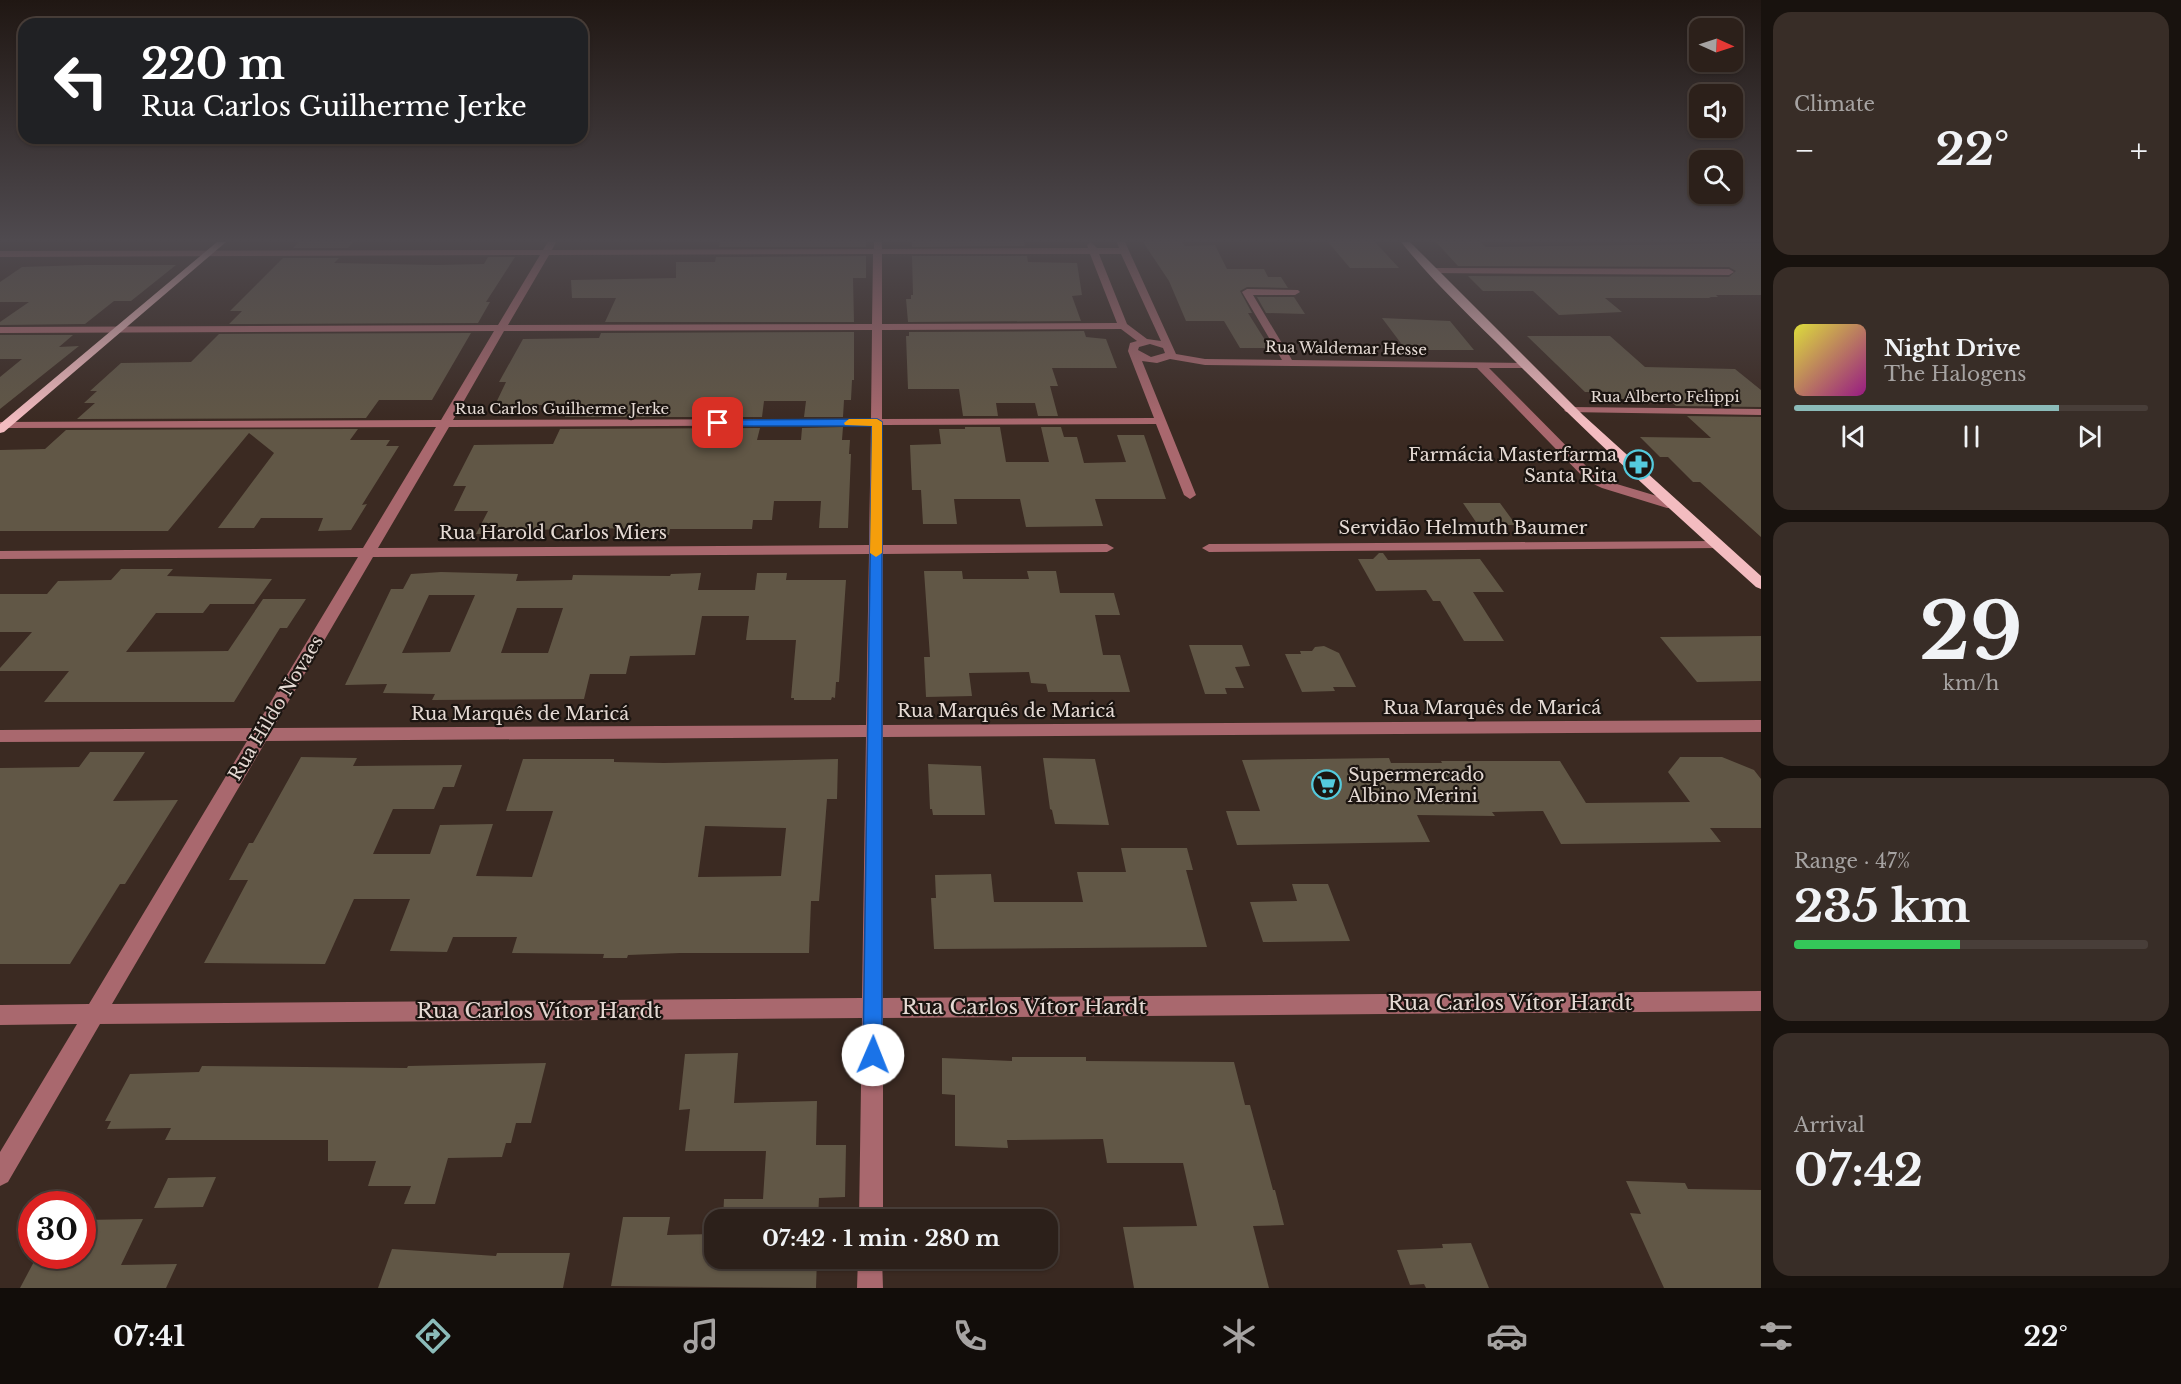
<!DOCTYPE html>
<meta charset="utf-8">
<style>
body{margin:0;font-family:"Libre Baskerville",serif;background:#382d27;color:#f1f3f6;height:100vh;display:flex;flex-direction:column;font-size:22px;white-space:nowrap}
*{box-sizing:border-box;margin:0}
p{font-size:20px;color:#a6a3a2}
.icon{flex:none;width:33px;height:33px;fill:none;stroke:currentColor;stroke-width:2;stroke-linecap:round;stroke-linejoin:round}
.map{position:relative;flex:1;overflow:hidden}
.side{display:flex;flex-direction:column;gap:12px;padding:12px;background:#18120e;width:420px}
.side>*{flex:none}
.top-card{position:absolute;left:18px;top:18px;width:570px;height:126px;border-radius:18px;box-shadow:0 2px 4px #0004,0 0 0 2px #483e39;background:#202124;color:#fff;overflow:hidden}
.needle{width:39px;rotate:93deg}
.buttons{position:absolute;left:1689px;top:18px;display:grid;gap:12px}
.buttons a{display:grid;place-items:center;width:54px;height:54px;border-radius:12px;background:#2c201a;box-shadow:0 2px 4px #0004,0 0 0 2px #483e39;font-size:30px}
.speed{position:absolute;left:18px;top:1191px;display:flex;gap:12px;font-size:30px;font-weight:700;text-align:center}
.speed>*{display:grid;place-content:center;width:78px;height:78px;border-radius:50%;background:#2c201a;box-shadow:0 2px 4px #0004,0 0 0 2px #483e39;line-height:1}
.speed .limit{border:9px solid #d22;background:#fff;color:#111}
.pin{position:absolute;display:grid;place-items:center;width:51px;height:51px;color:#fff;margin:-26px;border-radius:12px;box-shadow:0 3px 9px #0006}
.me{position:absolute;width:66px;margin:-33px;rotate:1deg;stroke-linejoin:round;filter:drop-shadow(0 0 4px #0008)}
.turn{display:flex;align-items:center;gap:21px;height:126px;padding:0 24px;font-size:27px}
.turn .icon{width:78px;height:78px;stroke-width:2.5}
.turn b{display:block;font-size:42px;line-height:51px}
.big{font-size:45px;font-weight:800;line-height:1.1}
.side .tile{flex:1;display:flex;flex-direction:column;justify-content:center;gap:9px;min-width:0;padding:0 21px;border-radius:18px;background:#382d27}
.side .dial{align-items:center;gap:0}
.dial b{font-size:78px;line-height:1}
.song{display:flex;align-items:center;gap:18px}
.cover{width:72px;height:72px;border-radius:9px;background:linear-gradient(135deg,hsl(60 70% 55%),hsl(310 70% 35%))}
.played{height:6px;border-radius:3px;background:linear-gradient(90deg,#8bbbb9 75%,#483e39 75%)}
.keys{display:flex;justify-content:space-around;direction:ltr}
.heat{display:flex;justify-content:space-between;align-items:center;font-size:33px;direction:ltr}
.charge{height:9px;border-radius:4px;background:linear-gradient(90deg,#34c759 47%,#483e39 0)}
.trip{position:absolute;left:704px;top:1209px;width:354px;height:60px;border-radius:18px;background:#2c201a;box-shadow:0 2px 4px #0004,0 0 0 2px #483e39;font-weight:800;line-height:60px;text-align:center}
.dock{display:flex;height:96px;justify-content:space-around;align-items:center;background:#120d0a;color:#a6a3a2}
.dock .icon{width:42px;height:42px}
.dock .active{color:#8bbbb9}
.dock b{font-size:27px;color:#f1f3f6}
main{display:flex;flex:1;min-height:0}
.map>svg:first-child{display:block}
.building{fill:#615746;fill-rule:evenodd}
.lines{fill:none;stroke-linecap:round;stroke-linejoin:round}
.minor{fill:#a9686e;fill-rule:evenodd}
.major{fill:#f3bcc0;fill-rule:evenodd}
.route{fill:#1a73e8;stroke:#114b97;stroke-width:1.5}
.slow{fill:#f59e0b}
.labels{text-anchor:middle;dominant-baseline:central;stroke-width:4.5;stroke-linejoin:round;paint-order:stroke}
.far-street-label{font-size:15px;fill:#e5dad4;stroke:#1c1511}
.poi-label{font-size:18px;fill:#e5dad4;stroke:#1c1511;text-anchor:end}
.street-label{font-size:18px;fill:#e5dad4;stroke:#1c1511}
.near-street-label{font-size:21px;fill:#e5dad4;stroke:#1c1511}
</style>
<main>
<div class="map">
<svg width="1761" height="1288" viewBox="0 0 1761 1288">
<rect width="100%" height="100%" fill="#3b2a22"/>
<path class="building" d="M 299,242 L 353,242 L 348,248 L 293,248 Z
M 720,242 L 866,242 L 866,247 L 719,247 Z
M 912,242 L 1024,242 L 1025,246 L 912,247 Z
M 1143,242 L 1182,242 L 1185,246 L 1215,245 L 1227,269 L 1264,269 L 1268,277 L 1281,277 L 1288,288 L 1247,287 L 1240,291 L 1252,313 L 1248,313 L 1270,348 L 1240,348 L 1224,321 L 1186,321 L 1169,281 Z
M 1328,242 L 1375,242 L 1399,268 L 1350,268 Z
M 1436,242 L 1480,242 L 1486,247 L 1761,243 L 1761,295 L 1716,295 L 1718,297 L 1709,297 L 1711,298 L 1605,298 L 1622,312 L 1559,315 L 1533,291 L 1483,291 L 1468,276 L 1729,277 L 1736,271 L 1729,267 L 1458,266 Z
M 866,256 L 866,278 L 853,278 L 854,322 L 605,322 L 616,298 L 572,298 L 571,280 L 676,278 L 676,262 L 715,262 L 716,257 Z
M 912,256 L 1027,256 L 1028,262 L 1077,263 L 1082,295 L 1072,296 L 1081,321 L 908,322 L 906,299 L 911,299 L 911,295 L 913,295 Z
M 488,257 L 515,257 L 486,302 L 490,302 L 478,323 L 229,324 L 242,311 L 230,311 L 283,258 L 339,258 L 334,263 L 436,265 L 484,264 Z
M 85,265 L 176,265 L 131,301 L 114,301 L 85,324 L 0,325 L 0,322 L 29,302 L 0,302 L 0,282 L 22,267 Z
M 1257,297 L 1294,297 L 1305,314 L 1266,313 Z
M 1382,318 L 1450,321 L 1474,350 L 1406,350 Z
M 1084,331 L 1086,337 L 1106,339 L 1117,368 L 1052,368 L 1058,386 L 1050,386 L 1058,416 L 1038,416 L 1035,403 L 996,403 L 998,416 L 963,416 L 959,389 L 908,389 L 906,336 L 909,336 L 909,332 Z
M 854,332 L 854,380 L 852,380 L 851,400 L 844,400 L 843,417 L 804,417 L 806,401 L 764,401 L 762,417 L 565,417 L 570,405 L 495,405 L 506,382 L 499,382 L 523,339 L 599,338 L 601,333 Z
M 471,333 L 432,400 L 379,400 L 366,418 L 77,419 L 95,403 L 84,403 L 97,391 L 90,391 L 121,363 L 191,362 L 219,334 Z
M 0,335 L 73,335 L 59,347 L 79,346 L 0,409 L 0,377 L 22,359 L 0,359 Z
M 1527,336 L 1610,336 L 1645,367 L 1735,369 L 1761,390 L 1761,407 L 1676,406 L 1668,399 L 1606,399 L 1599,392 L 1585,392 Z
M 1687,416 L 1761,417 L 1761,537 L 1700,482 L 1693,482 L 1668,457 L 1660,457 L 1640,437 L 1711,438 Z
M 843,427 L 842,440 L 850,440 L 849,454 L 851,454 L 848,528 L 819,528 L 821,501 L 774,501 L 772,520 L 753,520 L 752,529 L 670,529 L 669,535 L 640,535 L 641,529 L 591,528 L 505,531 L 503,534 L 476,534 L 488,511 L 454,511 L 466,486 L 453,486 L 474,445 L 553,444 L 560,429 L 760,428 L 757,440 L 801,440 L 802,428 Z
M 965,427 L 1000,427 L 1006,462 L 1049,462 L 1041,427 L 1061,427 L 1064,437 L 1077,437 L 1084,463 L 1126,462 L 1117,435 L 1144,435 L 1166,499 L 1095,499 L 1103,526 L 1026,527 L 1020,499 L 954,499 L 957,524 L 923,524 L 921,490 L 912,490 L 910,445 L 941,444 L 939,429 L 965,429 Z
M 358,429 L 350,440 L 390,440 L 386,446 L 399,446 L 362,505 L 367,504 L 351,530 L 318,531 L 323,518 L 261,518 L 254,528 L 218,528 L 274,453 L 249,433 L 168,531 L 0,531 L 0,450 L 45,449 L 66,430 Z
M 1463,503 L 1500,503 L 1516,525 L 1478,525 Z
M 1379,553 L 1383,553 L 1388,560 L 1480,559 L 1504,592 L 1473,592 L 1504,641 L 1464,641 L 1440,601 L 1433,601 L 1426,590 L 1376,591 L 1358,559 L 1373,559 Z
M 121,569 L 173,569 L 167,576 L 272,579 L 254,604 L 210,604 L 203,613 L 156,613 L 126,652 L 228,651 L 263,599 L 306,599 L 287,628 L 280,628 L 234,702 L 44,702 L 69,671 L 0,671 L 0,668 L 32,632 L 0,632 L 0,594 L 47,594 L 58,581 L 111,580 Z
M 924,571 L 962,571 L 963,579 L 1029,579 L 1027,571 L 1056,571 L 1060,593 L 1114,593 L 1120,615 L 1095,615 L 1103,655 L 1120,655 L 1130,692 L 1048,692 L 1046,684 L 1031,683 L 1029,672 L 969,673 L 972,696 L 926,697 L 924,657 L 930,657 Z
M 441,572 L 518,574 L 516,581 L 572,580 L 573,575 L 670,576 L 671,574 L 701,573 L 698,590 L 755,590 L 757,573 L 787,573 L 786,580 L 846,580 L 839,682 L 836,682 L 835,698 L 832,697 L 831,700 L 794,700 L 794,698 L 791,698 L 796,640 L 746,640 L 749,616 L 702,616 L 695,655 L 630,656 L 626,674 L 590,674 L 584,699 L 432,700 L 435,694 L 383,693 L 387,684 L 345,685 L 391,589 L 403,589 L 411,574 ZM 429,595 L 475,595 L 450,652 L 402,653 ZM 517,608 L 563,608 L 548,653 L 501,653 Z
M 1761,636 L 1761,681 L 1697,682 L 1660,637 Z
M 1189,645 L 1242,645 L 1250,666 L 1235,667 L 1244,688 L 1225,688 L 1227,694 L 1205,694 Z
M 1324,646 L 1339,653 L 1356,687 L 1333,687 L 1335,691 L 1302,692 L 1285,654 L 1301,654 L 1300,651 L 1312,651 L 1315,647 Z
M 90,752 L 145,752 L 113,801 L 178,800 L 125,884 L 120,884 L 70,964 L 0,964 L 0,768 L 79,767 Z
M 301,757 L 357,758 L 353,766 L 462,765 L 454,787 L 443,787 L 434,809 L 393,809 L 373,854 L 430,854 L 440,825 L 493,824 L 476,876 L 532,877 L 553,811 L 506,811 L 523,759 L 614,759 L 614,762 L 664,763 L 838,759 L 837,799 L 827,799 L 819,901 L 811,901 L 809,953 L 680,953 L 628,955 L 627,958 L 603,958 L 604,954 L 512,953 L 517,937 L 453,937 L 447,952 L 390,951 L 410,899 L 354,899 L 325,964 L 204,963 L 248,880 L 229,880 L 249,843 L 253,843 ZM 705,826 L 786,828 L 781,876 L 698,877 Z
M 1680,757 L 1722,757 L 1754,770 L 1761,779 L 1761,828 L 1710,828 L 1721,842 L 1561,844 L 1543,811 L 1492,812 L 1495,816 L 1417,815 L 1430,842 L 1237,845 L 1226,811 L 1260,811 L 1242,760 L 1389,758 L 1391,763 L 1442,763 L 1441,761 L 1560,761 L 1586,803 L 1690,802 L 1668,772 Z
M 1043,758 L 1095,759 L 1109,825 L 1055,824 L 1052,810 L 1050,809 Z
M 928,764 L 981,766 L 985,815 L 933,815 L 932,809 L 930,809 Z
M 1121,848 L 1187,848 L 1193,870 L 1186,870 L 1207,947 L 934,949 L 931,898 L 936,898 L 935,875 L 991,874 L 994,902 L 1083,902 L 1077,872 L 1126,872 Z
M 1292,884 L 1328,884 L 1350,941 L 1263,942 L 1250,902 L 1297,901 Z
M 738,1053 L 734,1103 L 817,1101 L 816,1145 L 846,1145 L 845,1197 L 819,1198 L 818,1220 L 723,1220 L 724,1199 L 763,1199 L 766,1151 L 685,1151 L 690,1109 L 679,1110 L 685,1054 Z
M 1012,1057 L 1086,1057 L 1086,1061 L 1234,1062 L 1245,1105 L 1250,1105 L 1273,1190 L 1275,1190 L 1284,1225 L 1253,1226 L 1269,1288 L 1134,1288 L 1123,1227 L 1197,1226 L 1183,1163 L 1107,1163 L 1103,1139 L 1007,1140 L 1008,1148 L 955,1146 L 955,1095 L 942,1094 L 942,1058 L 1012,1061 Z
M 546,1063 L 531,1123 L 516,1123 L 511,1143 L 506,1143 L 502,1157 L 448,1158 L 435,1204 L 404,1204 L 411,1186 L 368,1186 L 376,1161 L 328,1161 L 328,1140 L 165,1140 L 171,1128 L 107,1129 L 111,1121 L 105,1121 L 130,1074 L 199,1072 L 202,1066 L 407,1068 L 408,1066 Z
M 216,1177 L 203,1207 L 154,1208 L 168,1178 Z
M 1626,1181 L 1685,1183 L 1688,1189 L 1761,1190 L 1761,1288 L 1664,1288 L 1630,1213 L 1641,1214 Z
M 623,1217 L 670,1217 L 667,1235 L 714,1234 L 714,1259 L 817,1258 L 816,1288 L 611,1286 Z
M 143,1219 L 121,1265 L 177,1264 L 166,1288 L 20,1288 L 37,1256 L 82,1256 L 82,1220 Z
M 1471,1243 L 1489,1288 L 1426,1288 L 1424,1284 L 1410,1285 L 1397,1250 L 1443,1248 L 1442,1244 Z
M 392,1249 L 496,1256 L 497,1253 L 570,1253 L 563,1288 L 378,1288 Z"/>
<g class="lines">
<path class="minor" d="M 548,242 L 556,242 L 552,250 L 874,249 L 874,242 L 882,242 L 882,249 L 1088,248 L 1087,245 L 1091,242 L 1097,248 L 1119,248 L 1117,242 L 1125,242 L 1176,354 L 1205,359 L 1282,360 L 1242,292 L 1247,289 L 1298,290 L 1300,292 L 1295,295 L 1253,295 L 1292,360 L 1526,363 L 1526,367 L 1522,368 L 1489,368 L 1595,475 L 1610,482 L 1677,502 L 1678,505 L 1677,508 L 1667,508 L 1602,488 L 1587,481 L 1477,368 L 1205,365 L 1170,359 L 1157,363 L 1142,361 L 1196,495 L 1190,499 L 1184,495 L 1156,424 L 882,425 L 883,545 L 1107,544 L 1114,548 L 1107,552 L 883,554 L 883,725 L 1761,720 L 1761,732 L 883,737 L 883,998 L 1761,991 L 1761,1011 L 883,1018 L 883,1220 L 859,1220 L 862,1018 L 100,1024 L 8,1182 L 0,1186 L 0,1152 L 77,1024 L 0,1025 L 0,1005 L 89,1004 L 247,741 L 0,742 L 0,730 L 255,728 L 358,557 L 0,559 L 0,551 L 363,548 L 436,427 L 0,428 L 0,422 L 441,420 L 494,331 L 0,333 L 0,327 L 498,325 L 540,255 L 0,257 L 0,251 L 543,250 ZM 873,254 L 872,324 L 508,325 L 549,255 ZM 882,254 L 1090,254 L 1117,323 L 882,324 ZM 1099,254 L 1121,254 L 1161,341 L 1147,339 L 1127,324 ZM 1121,329 L 1137,341 L 1130,343 L 1128,351 L 1154,418 L 882,419 L 882,330 ZM 872,330 L 871,419 L 453,420 L 504,331 ZM 1150,344 L 1163,348 L 1165,353 L 1151,357 L 1138,350 L 1139,347 ZM 871,425 L 869,545 L 378,548 L 449,427 ZM 869,554 L 866,725 L 273,728 L 373,557 ZM 866,737 L 862,998 L 112,1004 L 266,741 Z
M 1432,268 L 1729,269 L 1734,272 L 1729,275 L 1429,273 L 1429,269 Z
M 1570,407 L 1761,409 L 1761,415 L 1566,412 L 1564,410 Z
M 1716,541 L 1721,542 L 1723,545 L 1721,548 L 1209,552 L 1202,548 L 1209,544 Z
M 858,1258 L 882,1258 L 883,1288 L 857,1288 Z"/>
<path class="major" d="M 217,242 L 226,242 L 4,432 L 0,433 L 0,424 Z
M 1401,242 L 1410,242 L 1583,415 L 1761,576 L 1761,589 L 1756,587 C 1671,511 1588,434 1508,354 C 1472,318 1433,282 1401,242 Z"/>
</g>
<linearGradient id="sky" x2="0" y2="1"><stop stop-color="#201713"/><stop offset="0.57" stop-color="#4f4a4f"/><stop offset="1" stop-color="#4f4a4f" stop-opacity="0"/></linearGradient>
<rect width="1761" height="422" fill="url(#sky)"/>
<path class="route" d="M 877,419 L 882,422 L 882,1055 L 879,1062 L 873,1065 L 866,1062 L 863,1055 L 872,426 L 718,426 L 712,423 L 718,420 Z"/>
<path class="slow" d="M 849,419 L 877,419 L 882,422 L 882,553 L 876,557 L 870,553 L 872,426 L 845,425 L 844,423 Z"/>
<defs>
<symbol id="pharmacy-ring" viewBox="-11 -11 22 22"><circle r="9.5" fill="#1c1511" stroke="#54cadd" stroke-width="1.5"/><path d="M-2-6h4v4h4v4h-4v4h-4v-4h-4v-4h4Z" fill="#54cadd"/></symbol>
<symbol id="supermarket-ring" viewBox="-11 -11 22 22"><circle r="9.5" fill="#1c1511" stroke="#54cadd" stroke-width="1.5"/><path d="M-6-5.5h2.5l.6 2H6L4.5 2H-2.5L-4.4-4H-6ZM-1.5 3.2a1.3 1.3 0 1 0 .1 0ZM3 3.2a1.3 1.3 0 1 0 .1 0Z" fill="#54cadd"/></symbol>
</defs>
<g fill-rule="evenodd">
<use href="#pharmacy-ring" x="1622" y="448" width="33" height="33"/>
<use href="#supermarket-ring" x="1310" y="768" width="33" height="33"/>
</g>
<g class="labels">
<g class="far-street-label">
<text transform="translate(1346 348) rotate(1)">Rua Waldemar Hesse</text>
<text x="1665" y="396">Rua Alberto Felippi</text>
<text x="562" y="408">Rua Carlos Guilherme Jerke</text>
</g>
<g class="poi-label">
<text x="1617" y="455">Farmácia Masterfarma<tspan x="1617" dy="21">Santa Rita</tspan></text>
<text x="1348" y="775" text-anchor="start">Supermercado<tspan x="1348" dy="21">Albino Merini</tspan></text>
</g>
<g class="street-label">
<text x="1463" y="528">Servidão Helmuth Baumer</text>
<text x="553" y="533">Rua Harold Carlos Miers</text>
<text transform="translate(276 708) rotate(-59)">Rua Hildo Novaes</text>
<text x="1492" y="708">Rua Marquês de Maricá</text>
<text x="1006" y="711">Rua Marquês de Maricá</text>
<text x="520" y="714">Rua Marquês de Maricá</text>
</g>
<g class="near-street-label">
<text x="1510" y="1003">Rua Carlos Vítor Hardt</text>
<text x="1024" y="1007">Rua Carlos Vítor Hardt</text>
<text x="539" y="1011">Rua Carlos Vítor Hardt</text>
</g>
</g>
</svg>
<div class="buttons">
<a><svg class="needle" viewBox="-14 -14 28 28"><path d="M0-13l5 13h-10z" fill="#e53935"/><path d="M0 13l5-13h-10z" fill="#a6a3a2"/></svg></a>
<a><svg class="icon" aria-label="sound" viewBox="0 0 24 24"><path d="M4 9h4l5-4v14l-5-4H4zM17 9q2 3 0 6"/></svg></a>
<a><svg class="icon" aria-label="search" viewBox="0 0 24 24"><circle cx="10" cy="10" r="6"/><path d="M15 15l6 6"/></svg></a>
</div>
<div class="speed"><div class="limit">30</div></div>
<div class="pin" style="left:718px;top:423px;background:#d93025"><svg class="icon" aria-label="arrive" viewBox="0 0 24 24"><path d="M6 21V4h12l-3 4 3 4H6"/></svg></div>
<svg class="me" style="left:873px;top:1055px" viewBox="-20 -20 40 40"><circle r="19" fill="#fff"/><path d="M0-13L10 11 0 6-10 11z" fill="#1a73e8"/></svg>
<div class="trip">07:42 · 1 min · 280 m</div>
<div class="top-card">
<div class="turn"><svg class="icon" aria-label="left" viewBox="0 0 24 24"><path d="M17 20v-9H6M10 6l-5 5 5 5"/></svg><div><b>220 m</b>Rua Carlos Guilherme Jerke</div></div>
</div>
</div>
<section class="side">
<div class="tile"><p>Climate</p>
<div class="heat"><a>−</a><b class="big">22°</b><a>+</a></div>
</div>
<div class="tile">
<div class="song"><i class="cover"></i><div><b>Night Drive</b><p>The Halogens</p></div></div>
<div class="played"></div>
<div class="keys"><svg class="icon" aria-label="previous" viewBox="0 0 24 24"><path d="M18 5L8 12l10 7zM5 5v14"/></svg><svg class="icon" aria-label="pause" viewBox="0 0 24 24"><path d="M8 5v14M16 5v14"/></svg><svg class="icon" aria-label="next" viewBox="0 0 24 24"><path d="M6 5l10 7-10 7zM19 5v14"/></svg></div>
</div>
<div class="tile dial"><b>29</b><p>km/h</p></div>
<div class="tile"><p>Range · 47%</p><b class="big">235 km</b><div class="charge"></div></div>
<div class="tile"><p>Arrival</p><b class="big">07:42</b></div>
</section>
</main>
<nav class="dock">
<b>07:41</b>
<svg class="icon active" aria-label="directions" viewBox="0 0 24 24"><path d="M12 3l9 9-9 9-9-9zM9 14v-3h6M13 9l2 2-2 2"/></svg>
<svg class="icon" aria-label="music" viewBox="0 0 24 24"><path d="M9 18V5l10-2v13"/><circle cx="6" cy="18" r="3"/><circle cx="16" cy="16" r="3"/></svg>
<svg class="icon" aria-label="phone" viewBox="0 0 24 24"><path d="M5 4h4l2 5-3 2q2 4 5 5l2-3 5 2v4C11 20 4 13 5 4z"/></svg>
<svg class="icon" aria-label="climate" viewBox="0 0 24 24"><path d="M12 3v18M4 7l16 10M4 17L20 7"/></svg>
<svg class="icon" aria-label="car" viewBox="0 0 24 24"><path d="M5 17H2v-5l4-1 3-4h7l3 4 3 1v5h-3M9 17h6M6 11h13"/><circle cx="7" cy="17" r="2"/><circle cx="17" cy="17" r="2"/></svg>
<svg class="icon" aria-label="filters" viewBox="0 0 24 24"><path d="M4 7h16M4 17h16"/><circle cx="9" cy="7" r="2"/><circle cx="15" cy="17" r="2"/></svg>
<b>22°</b>
</nav>
